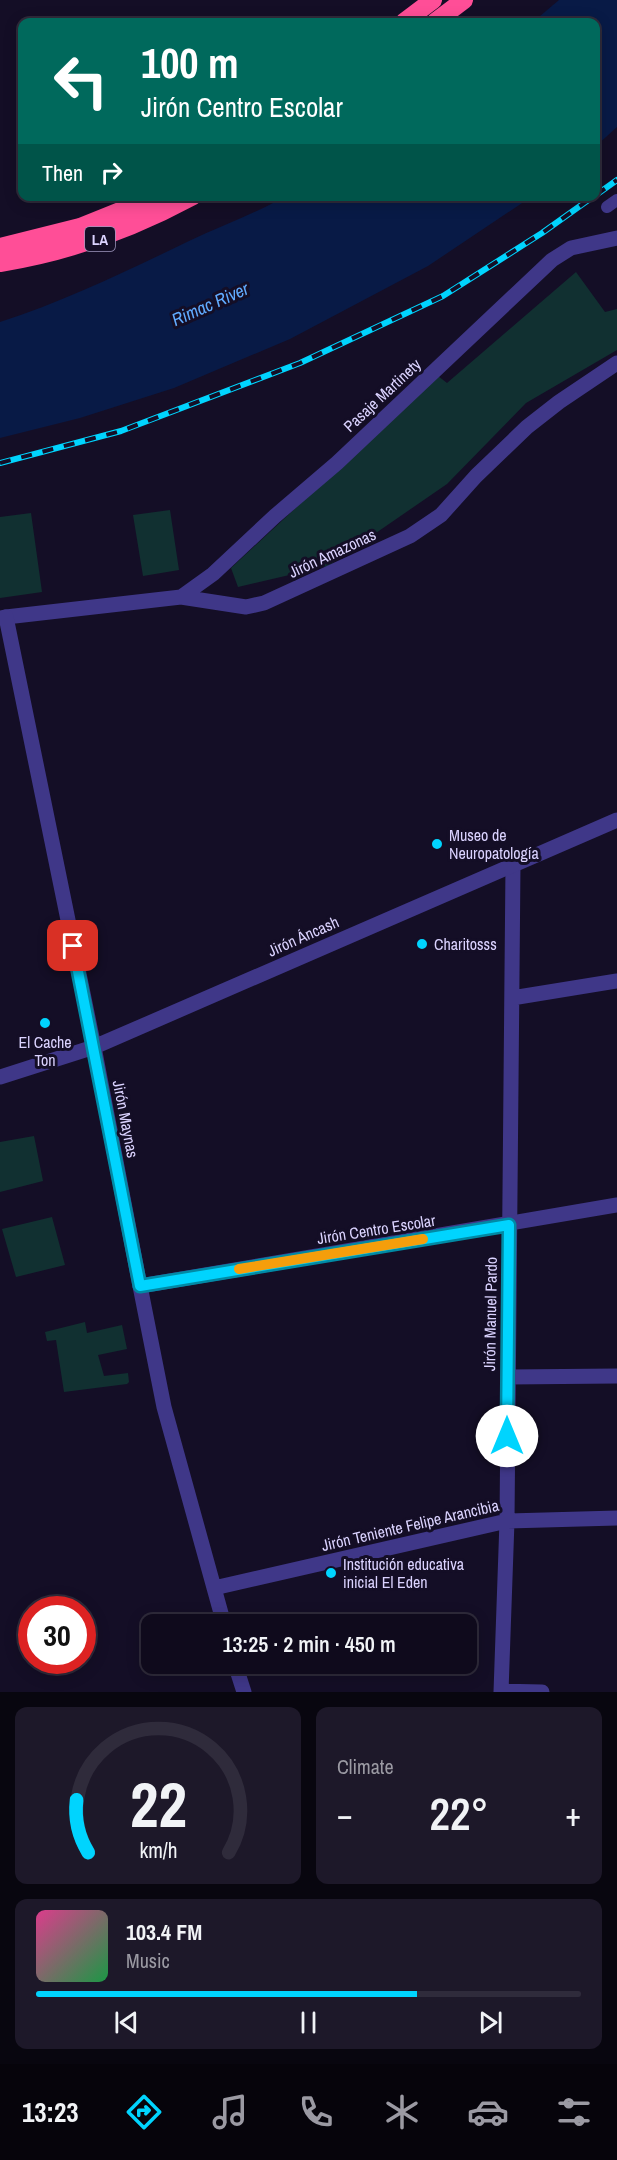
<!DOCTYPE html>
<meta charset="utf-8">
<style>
body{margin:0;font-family:"Archivo Narrow",sans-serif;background:#1d1829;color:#f1f3f6;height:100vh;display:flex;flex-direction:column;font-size:22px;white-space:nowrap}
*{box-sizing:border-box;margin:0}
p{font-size:20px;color:#9b9aa3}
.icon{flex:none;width:33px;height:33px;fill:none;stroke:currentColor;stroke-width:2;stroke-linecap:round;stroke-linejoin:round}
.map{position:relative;height:1692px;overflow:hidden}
.details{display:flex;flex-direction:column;gap:15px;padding:15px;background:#08060f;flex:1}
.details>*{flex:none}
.banner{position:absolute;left:18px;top:18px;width:582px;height:183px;border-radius:12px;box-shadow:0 3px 15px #0003,0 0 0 2px #2f2b3b;background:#00695c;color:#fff;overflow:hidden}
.speed{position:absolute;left:18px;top:1596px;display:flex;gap:12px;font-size:30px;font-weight:700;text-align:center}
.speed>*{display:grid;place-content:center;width:78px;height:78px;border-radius:50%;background:#0f0a1c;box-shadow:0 3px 15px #0003,0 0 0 2px #2f2b3b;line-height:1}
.speed .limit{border:9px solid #d22;background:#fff;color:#111}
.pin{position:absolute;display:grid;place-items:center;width:51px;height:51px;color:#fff;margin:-26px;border-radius:12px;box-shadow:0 3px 9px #0006}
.me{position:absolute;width:66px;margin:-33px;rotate:0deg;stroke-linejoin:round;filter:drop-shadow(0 0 4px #0008)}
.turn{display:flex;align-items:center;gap:21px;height:126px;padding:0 24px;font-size:27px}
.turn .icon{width:78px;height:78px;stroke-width:2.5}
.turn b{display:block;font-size:42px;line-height:51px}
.then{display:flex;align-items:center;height:57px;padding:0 24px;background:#0003;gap:12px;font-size:22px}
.big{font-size:45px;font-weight:600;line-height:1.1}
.details .card{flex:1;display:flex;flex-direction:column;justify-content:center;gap:9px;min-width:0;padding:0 21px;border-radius:12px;background:#1d1829}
.details .dial{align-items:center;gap:0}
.dial svg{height:156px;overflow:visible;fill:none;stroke:#2f2b3b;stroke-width:7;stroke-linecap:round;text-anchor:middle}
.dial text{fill:#f1f3f6;stroke:none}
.song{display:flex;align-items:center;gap:18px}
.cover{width:72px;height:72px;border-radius:9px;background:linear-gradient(135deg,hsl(330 70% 55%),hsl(140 70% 35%))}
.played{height:6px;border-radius:3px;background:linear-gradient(90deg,#00d4fe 70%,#2f2b3b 70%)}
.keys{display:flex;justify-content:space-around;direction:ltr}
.heat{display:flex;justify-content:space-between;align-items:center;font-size:33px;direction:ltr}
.details .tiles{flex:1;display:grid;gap:15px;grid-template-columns:1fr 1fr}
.card:last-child{grid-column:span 2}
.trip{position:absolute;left:141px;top:1614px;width:336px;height:60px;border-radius:12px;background:#0f0a1c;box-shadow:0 3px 15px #0003,0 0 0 2px #2f2b3b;font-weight:600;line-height:60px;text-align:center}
.menu{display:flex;height:96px;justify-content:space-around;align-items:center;background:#06040b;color:#9b9aa3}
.menu .icon{width:42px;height:42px}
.menu .selected{color:#00d4fe}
.menu b{font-size:27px;color:#f1f3f6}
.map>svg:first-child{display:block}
.green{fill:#113031}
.water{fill:#081a46}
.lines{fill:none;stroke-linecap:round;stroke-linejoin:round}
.pedestrian{stroke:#3f3788;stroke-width:12}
.minor{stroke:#3f3788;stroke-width:15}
.tertiary{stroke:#3f3788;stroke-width:15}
.motorway{stroke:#ff4e97;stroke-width:18}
.rail-casing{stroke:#00d4fe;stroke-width:6}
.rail{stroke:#140e26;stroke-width:4;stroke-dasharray:11;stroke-linecap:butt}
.route-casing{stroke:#008aa5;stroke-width:15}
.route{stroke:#00d4fe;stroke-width:10}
.slow{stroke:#f59e0b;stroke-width:10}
.poi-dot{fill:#00d4fe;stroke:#140e26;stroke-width:2}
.labels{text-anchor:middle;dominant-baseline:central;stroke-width:6;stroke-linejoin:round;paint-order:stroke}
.shield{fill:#140e26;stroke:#9f98be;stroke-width:1.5}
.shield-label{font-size:15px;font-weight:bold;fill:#dbd3ff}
.street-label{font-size:16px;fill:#dbd3ff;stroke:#140e26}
.poi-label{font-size:16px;fill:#dbd3ff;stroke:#140e26;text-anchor:start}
.water-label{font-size:18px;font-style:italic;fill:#61abff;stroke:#140e26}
</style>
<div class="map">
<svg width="617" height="1692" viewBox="0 0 617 1692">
<rect width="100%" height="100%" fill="#140e26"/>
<path class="green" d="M 576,272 L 605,312 L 617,309 L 617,350 L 526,403 L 447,484 L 328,566 L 238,587 L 231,568 L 438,376 L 447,383 Z
M 170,510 L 179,570 L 143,576 L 133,515 Z
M 31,513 L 42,592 L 0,598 L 0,517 Z
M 34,1136 L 43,1181 L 0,1192 L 0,1142 Z
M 52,1217 L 65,1265 L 16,1277 L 2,1229 Z
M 85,1322 L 87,1333 L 122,1325 L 127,1349 L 98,1355 L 104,1376 L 128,1373 L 129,1382 L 127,1384 L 64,1392 L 56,1340 L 47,1341 L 45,1332 Z"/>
<path class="water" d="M 559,0 L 617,0 L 617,127 L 596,146 L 596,22 L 533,22 Z
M 284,197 L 531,197 L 428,266 L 290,339 L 174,388 L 80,418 L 0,438 L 0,322 C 65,301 127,271 189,241 C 221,226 254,214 284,197 Z"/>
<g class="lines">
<path class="pedestrian" d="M 607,207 L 617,200"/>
<path class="minor" d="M 181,597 L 213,574 L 275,516 L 337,463 L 552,260 L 571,248 L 617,238
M 6,617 L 181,597 L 246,607 L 264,603 L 410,536 L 441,515 L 476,476 L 527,427 L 559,402 L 617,363
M 512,998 L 617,981
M 140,1286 L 164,1407 L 224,1624
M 508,1377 L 617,1376
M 214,1588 L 507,1521 L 617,1518
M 235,1664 L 244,1692
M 501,1691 L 542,1692
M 501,1692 L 507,1521 L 513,864"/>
<path class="tertiary" d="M 0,618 L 6,617 L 94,1047 L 140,1286 L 617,1205
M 0,1077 L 94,1047 L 617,820"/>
<path class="motorway" d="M 404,22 L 433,0
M 435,22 L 464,0
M 0,247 L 80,227 L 157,196
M 0,263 C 69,252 132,229 193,196"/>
<defs>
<path id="rail" d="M 596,195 L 617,180
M 0,463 L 121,431 L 300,363 L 443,296 L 542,233 L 594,196"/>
</defs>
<use href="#rail" class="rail-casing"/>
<use href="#rail" class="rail"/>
</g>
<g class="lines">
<defs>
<path id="route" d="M 73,946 L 140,1286 L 509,1225 L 507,1436"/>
</defs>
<use href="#route" class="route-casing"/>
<use href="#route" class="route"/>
<path class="slow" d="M 239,1269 L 423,1239"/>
</g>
<g class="poi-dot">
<circle cx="437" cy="844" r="6"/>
<circle cx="422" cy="944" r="6"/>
<circle cx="45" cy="1023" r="6"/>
<circle cx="331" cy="1573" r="6"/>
</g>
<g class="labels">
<rect class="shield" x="85" y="227" width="30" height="24" rx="4.5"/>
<g class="shield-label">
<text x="100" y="239">LA</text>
</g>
<g class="street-label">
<text transform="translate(382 395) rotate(-43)">Pasaje Martinety</text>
<text transform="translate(332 553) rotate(-25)">Jirón Amazonas</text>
<text transform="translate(303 936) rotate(-24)">Jirón Áncash</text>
<text transform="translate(126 1119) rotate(79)">Jirón Maynas</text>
<text transform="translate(376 1229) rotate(-9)">Jirón Centro Escolar</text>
<text transform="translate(490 1314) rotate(-89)">Jirón Manuel Pardo</text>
<text transform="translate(410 1525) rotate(-13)">Jirón Teniente Felipe Arancibia</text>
</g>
<g class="poi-label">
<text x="449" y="835">Museo de<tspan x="449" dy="18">Neuropatología</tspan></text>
<text x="434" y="944">Charitosss</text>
<text x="45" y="1042" text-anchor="middle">El Cache<tspan x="45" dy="18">Ton</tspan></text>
<text x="343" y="1564">Institución educativa<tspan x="343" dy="18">inicial El Eden</tspan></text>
</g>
<g class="water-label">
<text transform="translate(210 304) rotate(-24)">Rimac River</text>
</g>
</g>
</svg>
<div class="speed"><div class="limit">30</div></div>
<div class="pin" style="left:73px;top:946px;background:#d93025"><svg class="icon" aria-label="arrive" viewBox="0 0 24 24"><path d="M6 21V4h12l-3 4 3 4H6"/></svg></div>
<svg class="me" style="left:507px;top:1436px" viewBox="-20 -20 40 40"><circle r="19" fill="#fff"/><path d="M0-13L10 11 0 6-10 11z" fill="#00d4fe"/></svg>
<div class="trip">13:25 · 2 min · 450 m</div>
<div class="banner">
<div class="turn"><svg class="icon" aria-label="left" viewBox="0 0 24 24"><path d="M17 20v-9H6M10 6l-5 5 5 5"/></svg><div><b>100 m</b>Jirón Centro Escolar</div></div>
<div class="then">Then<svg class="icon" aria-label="right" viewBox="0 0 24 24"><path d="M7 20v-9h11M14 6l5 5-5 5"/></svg></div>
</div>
</div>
<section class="details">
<div class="tiles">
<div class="card dial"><svg viewBox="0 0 100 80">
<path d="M14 69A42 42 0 1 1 86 69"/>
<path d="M14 69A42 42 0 0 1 8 42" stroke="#00d4fe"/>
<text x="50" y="56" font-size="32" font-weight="700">22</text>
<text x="50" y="72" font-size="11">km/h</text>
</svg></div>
<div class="card"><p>Climate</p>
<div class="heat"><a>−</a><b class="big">22°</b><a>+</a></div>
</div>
<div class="card">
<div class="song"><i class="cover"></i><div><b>103.4 FM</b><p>Music</p></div></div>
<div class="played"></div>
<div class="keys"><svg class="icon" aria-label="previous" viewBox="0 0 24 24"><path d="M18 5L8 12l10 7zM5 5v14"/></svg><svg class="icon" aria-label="pause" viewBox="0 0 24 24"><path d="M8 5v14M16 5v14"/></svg><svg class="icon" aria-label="next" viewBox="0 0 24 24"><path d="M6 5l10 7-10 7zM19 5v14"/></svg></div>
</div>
</div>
</section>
<nav class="menu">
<b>13:23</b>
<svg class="icon selected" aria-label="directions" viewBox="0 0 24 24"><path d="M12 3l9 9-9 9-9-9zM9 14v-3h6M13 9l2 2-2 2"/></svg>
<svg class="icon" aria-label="music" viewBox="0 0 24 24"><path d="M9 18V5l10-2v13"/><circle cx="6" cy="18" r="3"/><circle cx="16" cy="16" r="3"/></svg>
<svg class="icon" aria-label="phone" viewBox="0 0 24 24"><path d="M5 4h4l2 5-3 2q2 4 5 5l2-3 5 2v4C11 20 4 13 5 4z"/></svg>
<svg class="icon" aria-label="climate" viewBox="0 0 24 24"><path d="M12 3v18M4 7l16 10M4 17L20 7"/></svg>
<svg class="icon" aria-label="car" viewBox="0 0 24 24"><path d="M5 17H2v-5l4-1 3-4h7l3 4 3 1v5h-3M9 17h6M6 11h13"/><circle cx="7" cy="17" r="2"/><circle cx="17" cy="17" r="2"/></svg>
<svg class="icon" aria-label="filters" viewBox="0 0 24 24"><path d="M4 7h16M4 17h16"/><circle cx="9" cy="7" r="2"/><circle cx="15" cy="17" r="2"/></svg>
</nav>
